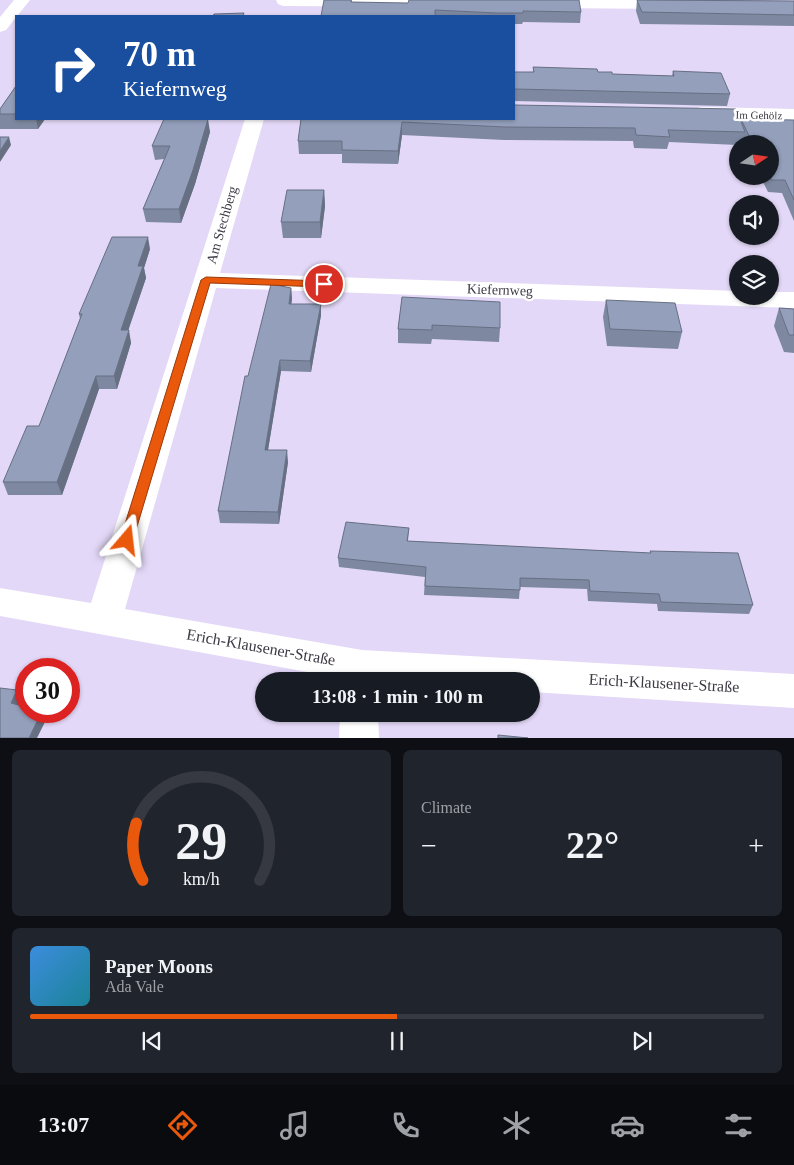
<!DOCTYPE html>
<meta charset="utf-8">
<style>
body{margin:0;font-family:Georgia,serif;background:#20242c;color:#f1f3f6;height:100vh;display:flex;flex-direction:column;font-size:19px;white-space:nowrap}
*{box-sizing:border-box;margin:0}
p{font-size:16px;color:#9ea1a6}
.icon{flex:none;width:28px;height:28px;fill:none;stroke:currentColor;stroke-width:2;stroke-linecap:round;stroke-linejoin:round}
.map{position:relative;height:738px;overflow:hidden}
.panel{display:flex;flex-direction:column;gap:12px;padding:12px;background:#0d0f14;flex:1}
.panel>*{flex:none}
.banner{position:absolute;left:15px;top:15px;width:500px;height:105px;border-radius:0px;box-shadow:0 1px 4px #0004;background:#1a4fa0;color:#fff;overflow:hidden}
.needle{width:32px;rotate:77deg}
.fabs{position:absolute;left:729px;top:135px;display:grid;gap:10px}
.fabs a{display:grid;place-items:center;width:50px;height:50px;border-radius:50%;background:#171b24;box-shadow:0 1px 4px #0004;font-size:25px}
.speed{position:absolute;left:15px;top:658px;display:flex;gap:10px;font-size:25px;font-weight:700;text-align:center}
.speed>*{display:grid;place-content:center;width:65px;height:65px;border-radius:50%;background:#171b24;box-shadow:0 1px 4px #0004;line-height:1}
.speed .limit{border:8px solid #d22;background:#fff;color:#111}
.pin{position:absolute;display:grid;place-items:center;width:42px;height:42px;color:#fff;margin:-21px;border:2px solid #fff;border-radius:50%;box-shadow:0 1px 5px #0007}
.me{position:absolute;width:55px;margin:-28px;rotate:17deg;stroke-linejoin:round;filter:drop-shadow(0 0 4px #0008)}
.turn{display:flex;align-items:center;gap:18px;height:105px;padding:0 25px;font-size:22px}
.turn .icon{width:65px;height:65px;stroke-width:2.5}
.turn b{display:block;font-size:35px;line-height:42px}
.big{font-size:38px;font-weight:700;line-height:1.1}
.panel .tile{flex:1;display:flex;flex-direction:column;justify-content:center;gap:8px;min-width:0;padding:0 18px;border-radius:8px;background:#20242c}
.panel .dial{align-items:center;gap:0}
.dial svg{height:130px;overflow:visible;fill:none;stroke:#363941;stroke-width:7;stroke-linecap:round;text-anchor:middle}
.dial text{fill:#f1f3f6;stroke:none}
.song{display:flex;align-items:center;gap:15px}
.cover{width:60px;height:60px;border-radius:8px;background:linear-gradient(135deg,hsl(210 70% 55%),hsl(190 70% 35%))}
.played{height:5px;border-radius:2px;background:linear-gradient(90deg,#ea580c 50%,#363941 50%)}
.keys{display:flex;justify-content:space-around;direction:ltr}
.heat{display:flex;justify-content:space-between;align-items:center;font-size:28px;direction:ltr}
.panel .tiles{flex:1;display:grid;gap:12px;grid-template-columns:1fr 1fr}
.tile:last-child{grid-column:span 2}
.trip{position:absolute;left:255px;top:672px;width:285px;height:50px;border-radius:25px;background:#171b24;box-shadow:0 1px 4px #0004;font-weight:700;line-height:50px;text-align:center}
.tabs{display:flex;height:80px;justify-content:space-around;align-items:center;background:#090b0e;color:#9ea1a6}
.tabs .icon{width:35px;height:35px}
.tabs .active{color:#ea580c}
.tabs b{font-size:22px;color:#f1f3f6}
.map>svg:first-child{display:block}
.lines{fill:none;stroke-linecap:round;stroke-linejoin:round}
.minor{fill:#fff;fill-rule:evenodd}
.major{fill:#fff;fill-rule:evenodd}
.wall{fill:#7e89a1}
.shaded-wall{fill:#676f83}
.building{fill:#939fbb;stroke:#676f83}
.route{fill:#ea580c;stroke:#983908}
.labels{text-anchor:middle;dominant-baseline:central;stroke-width:5;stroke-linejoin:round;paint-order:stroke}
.far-street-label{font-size:11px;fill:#3d3945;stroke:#fff}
.street-label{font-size:14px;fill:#3d3945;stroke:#fff}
.near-street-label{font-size:16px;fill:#3d3945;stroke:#fff}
</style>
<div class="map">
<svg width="794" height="738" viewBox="0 0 794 738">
<rect width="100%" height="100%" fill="#e3d8f7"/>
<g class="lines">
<path class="minor" d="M 276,0 L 451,0 L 453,2 L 450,5 L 445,7 L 283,6 L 278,4 Z
M 537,0 L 678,0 L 683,4 L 680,7 L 675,9 L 543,8 L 538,6 L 535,3 Z
M 701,107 L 794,109 L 794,121 L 694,117 L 691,113 L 694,109 Z
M 245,119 L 264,119 L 220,273 L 738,291 L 738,296 L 770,296 L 770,292 L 794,292 L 794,308 L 216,288 L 125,609 L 362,650 L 794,674 L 794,708 L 531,692 L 531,681 L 357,681 L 0,616 L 0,588 L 91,603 Z
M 340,714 L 378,714 L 379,738 L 339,738 Z"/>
<path class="major" d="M 14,0 L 30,0 L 6,30 L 0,32 L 0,17 Z"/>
</g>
<path class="wall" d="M 352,0 L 352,2 L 581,12 L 580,23 L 523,22 L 522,24 L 514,24 L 514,16 L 321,16 Z
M 637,0 L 794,1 L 794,26 L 640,24 L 636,11 Z
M 533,67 L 598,72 L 612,74 L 672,76 L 673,71 L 730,94 L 727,106 L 514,101 L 514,72 L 533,72 Z
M 16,86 L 16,119 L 45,119 L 38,129 L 0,129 L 0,109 Z
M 515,105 L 740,120 L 741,119 L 794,120 L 794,221 L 782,193 L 768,192 L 760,176 L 770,176 L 770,144 L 744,144 L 743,141 L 742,144 L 738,144 L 738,145 L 669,142 L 667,149 L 634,148 L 633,141 L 504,140 L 402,135 L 398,164 L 342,163 L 342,154 L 299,154 L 298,141 L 301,119 Z
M 205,119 L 210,132 L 195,184 L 181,223 L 146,222 L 143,209 L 164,159 L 155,160 L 152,146 Z
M 324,190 L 325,206 L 321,238 L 283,238 L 281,222 Z
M 150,249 L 144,268 L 146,278 L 128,330 L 131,343 L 117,389 L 99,389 L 62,495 L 8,495 L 3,482 L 39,426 L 80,319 L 79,314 Z
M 291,288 L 292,299 L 291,304 L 321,304 L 321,315 L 311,372 L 281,371 L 268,450 L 288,462 L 279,524 L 220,523 L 218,511 L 248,376 Z
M 402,297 L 500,328 L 499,342 L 432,339 L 431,344 L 398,343 L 398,329 Z
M 606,300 L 682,332 L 678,349 L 607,346 L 603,317 Z
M 779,308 L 794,309 L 794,353 L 784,352 L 774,326 Z
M 409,528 L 408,541 L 650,553 L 650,551 L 753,605 L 749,614 L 658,611 L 657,604 L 588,601 L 587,589 L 520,587 L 519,599 L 424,595 L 425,577 L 339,567 L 338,558 Z"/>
<path class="shaded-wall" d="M 515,89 L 514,101 L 514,90 Z
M 36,119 L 45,119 L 38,129 Z
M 208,119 L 210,132 L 195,184 L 181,223 L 179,209 Z
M 402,122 L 402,135 L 398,164 L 398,151 Z
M 9,137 L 11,145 L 0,162 L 0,151 Z
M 324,190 L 325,206 L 321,238 L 320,222 Z
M 148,237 L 150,249 L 144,268 L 146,278 L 124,343 L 121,330 L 138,266 Z
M 291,288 L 292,299 L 290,315 L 289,304 Z
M 321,304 L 321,315 L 311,372 L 310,361 Z
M 129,330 L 131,343 L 117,389 L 114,376 Z
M 280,360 L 281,371 L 266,462 L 265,450 Z
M 96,376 L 99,389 L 62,495 L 57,482 Z
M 287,450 L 288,462 L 279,524 L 278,512 Z
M 17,690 L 21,700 L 15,712 L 11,703 Z
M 42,711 L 46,720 L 37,738 L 29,738 Z"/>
<path class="building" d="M 324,0 L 351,0 L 351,2 L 408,3 L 409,0 L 579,0 L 581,12 L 523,11 L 523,13 L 496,13 L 435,10 L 435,16 L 321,16 Z
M 637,0 L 794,1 L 794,15 L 642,12 Z
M 244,13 L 243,16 L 213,16 L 214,14 Z
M 533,67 L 597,69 L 598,72 L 612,72 L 612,74 L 674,76 L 673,71 L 721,73 L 730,94 L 515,89 L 514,90 L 514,72 L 534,72 Z
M 16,86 L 16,114 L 0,114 L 0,109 Z
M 514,104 L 515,105 L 736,109 L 745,132 L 668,130 L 670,137 L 636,135 L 635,128 L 505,127 L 402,122 L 398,151 L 342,150 L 342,141 L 298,141 L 301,119 L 514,119 Z
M 164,119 L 208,119 L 193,170 L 179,209 L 143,209 L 170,146 L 152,146 Z
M 741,119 L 794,120 L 794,200 L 785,180 L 771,180 L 770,176 L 770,144 L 753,144 Z
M 0,137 L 9,137 L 0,151 Z
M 287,190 L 324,190 L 320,222 L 281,222 Z
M 112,237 L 148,237 L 138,266 L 143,266 L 121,330 L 129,330 L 114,376 L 96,376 L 57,482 L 3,482 L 27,426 L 39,426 L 82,314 L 79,314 Z
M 271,284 L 291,288 L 289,304 L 321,304 L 310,361 L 280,360 L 265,450 L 287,450 L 278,512 L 218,511 L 245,376 L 248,376 Z
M 402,297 L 500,302 L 500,328 L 432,325 L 432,330 L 398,329 Z
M 606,300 L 675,303 L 682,332 L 610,329 Z
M 779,308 L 794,309 L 794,335 L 789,335 Z
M 346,522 L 409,528 L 407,541 L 651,553 L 650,551 L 738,553 L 753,605 L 661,602 L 659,594 L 590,591 L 589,580 L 520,578 L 520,590 L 425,586 L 426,567 L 338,558 Z
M 0,688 L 17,690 L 11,703 L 26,707 L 26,711 L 42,711 L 29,738 L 0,738 Z
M 498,735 L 528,738 L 498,738 Z"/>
<path class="route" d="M 206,277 L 324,281 L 329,284 L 324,287 L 210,283 L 133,540 L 131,543 L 127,545 L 122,543 L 120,540 L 201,280 Z"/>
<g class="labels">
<g class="far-street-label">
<text transform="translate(759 115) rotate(1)">Im Gehölz</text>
</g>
<g class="street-label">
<text transform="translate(222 225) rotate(-74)">Am Stechberg</text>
<text transform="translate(500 290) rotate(2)">Kiefernweg</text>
</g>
<g class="near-street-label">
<text transform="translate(261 647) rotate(10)">Erich-Klausener-Straße</text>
<text transform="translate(664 683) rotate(3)">Erich-Klausener-Straße</text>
</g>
</g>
</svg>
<div class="fabs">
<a><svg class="needle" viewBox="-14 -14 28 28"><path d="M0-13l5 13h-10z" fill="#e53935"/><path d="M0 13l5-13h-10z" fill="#9ea1a6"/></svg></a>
<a><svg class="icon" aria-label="sound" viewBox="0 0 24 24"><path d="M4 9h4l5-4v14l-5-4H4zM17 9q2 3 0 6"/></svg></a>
<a><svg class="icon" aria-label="layers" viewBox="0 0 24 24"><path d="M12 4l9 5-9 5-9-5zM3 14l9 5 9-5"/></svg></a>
</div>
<div class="speed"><div class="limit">30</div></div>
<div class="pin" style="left:324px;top:284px;background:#d93025"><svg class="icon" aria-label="arrive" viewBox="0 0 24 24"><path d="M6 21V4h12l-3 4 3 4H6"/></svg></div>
<svg class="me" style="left:127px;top:540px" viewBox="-20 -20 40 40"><path d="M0-17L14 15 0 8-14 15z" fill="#ea580c" stroke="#fff" stroke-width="4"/></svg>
<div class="trip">13:08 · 1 min · 100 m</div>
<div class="banner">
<div class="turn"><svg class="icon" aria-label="right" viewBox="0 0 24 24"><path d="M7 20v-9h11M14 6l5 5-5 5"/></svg><div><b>70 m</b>Kiefernweg</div></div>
</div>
</div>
<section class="panel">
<div class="tiles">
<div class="tile dial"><svg viewBox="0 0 100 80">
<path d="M14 69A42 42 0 1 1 86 69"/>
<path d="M14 69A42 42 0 0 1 10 34" stroke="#ea580c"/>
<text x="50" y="56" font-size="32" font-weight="700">29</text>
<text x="50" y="72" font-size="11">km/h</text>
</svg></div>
<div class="tile"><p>Climate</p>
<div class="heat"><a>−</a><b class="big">22°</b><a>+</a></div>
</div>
<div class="tile">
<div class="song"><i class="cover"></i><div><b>Paper Moons</b><p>Ada Vale</p></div></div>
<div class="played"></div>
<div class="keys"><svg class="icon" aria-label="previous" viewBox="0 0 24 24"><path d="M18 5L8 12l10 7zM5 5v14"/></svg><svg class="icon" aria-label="pause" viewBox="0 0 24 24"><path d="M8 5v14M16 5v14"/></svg><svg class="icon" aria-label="next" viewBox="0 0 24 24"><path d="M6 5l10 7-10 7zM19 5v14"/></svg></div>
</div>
</div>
</section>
<nav class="tabs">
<b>13:07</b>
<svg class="icon active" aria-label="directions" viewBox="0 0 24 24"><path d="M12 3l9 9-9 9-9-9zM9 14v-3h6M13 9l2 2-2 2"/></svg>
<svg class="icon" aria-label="music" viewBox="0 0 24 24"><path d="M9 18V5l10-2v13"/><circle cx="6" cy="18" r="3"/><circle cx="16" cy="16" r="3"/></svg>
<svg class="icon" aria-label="phone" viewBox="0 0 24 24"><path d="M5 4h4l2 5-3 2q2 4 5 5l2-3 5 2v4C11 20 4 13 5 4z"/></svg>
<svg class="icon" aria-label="climate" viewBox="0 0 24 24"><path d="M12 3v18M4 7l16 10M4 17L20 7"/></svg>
<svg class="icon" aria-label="car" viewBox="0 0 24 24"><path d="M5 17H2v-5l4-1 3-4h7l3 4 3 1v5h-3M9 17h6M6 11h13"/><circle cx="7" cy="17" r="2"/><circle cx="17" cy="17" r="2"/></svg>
<svg class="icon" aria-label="filters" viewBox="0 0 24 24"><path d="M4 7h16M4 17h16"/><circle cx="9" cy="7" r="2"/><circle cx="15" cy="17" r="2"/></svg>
</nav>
